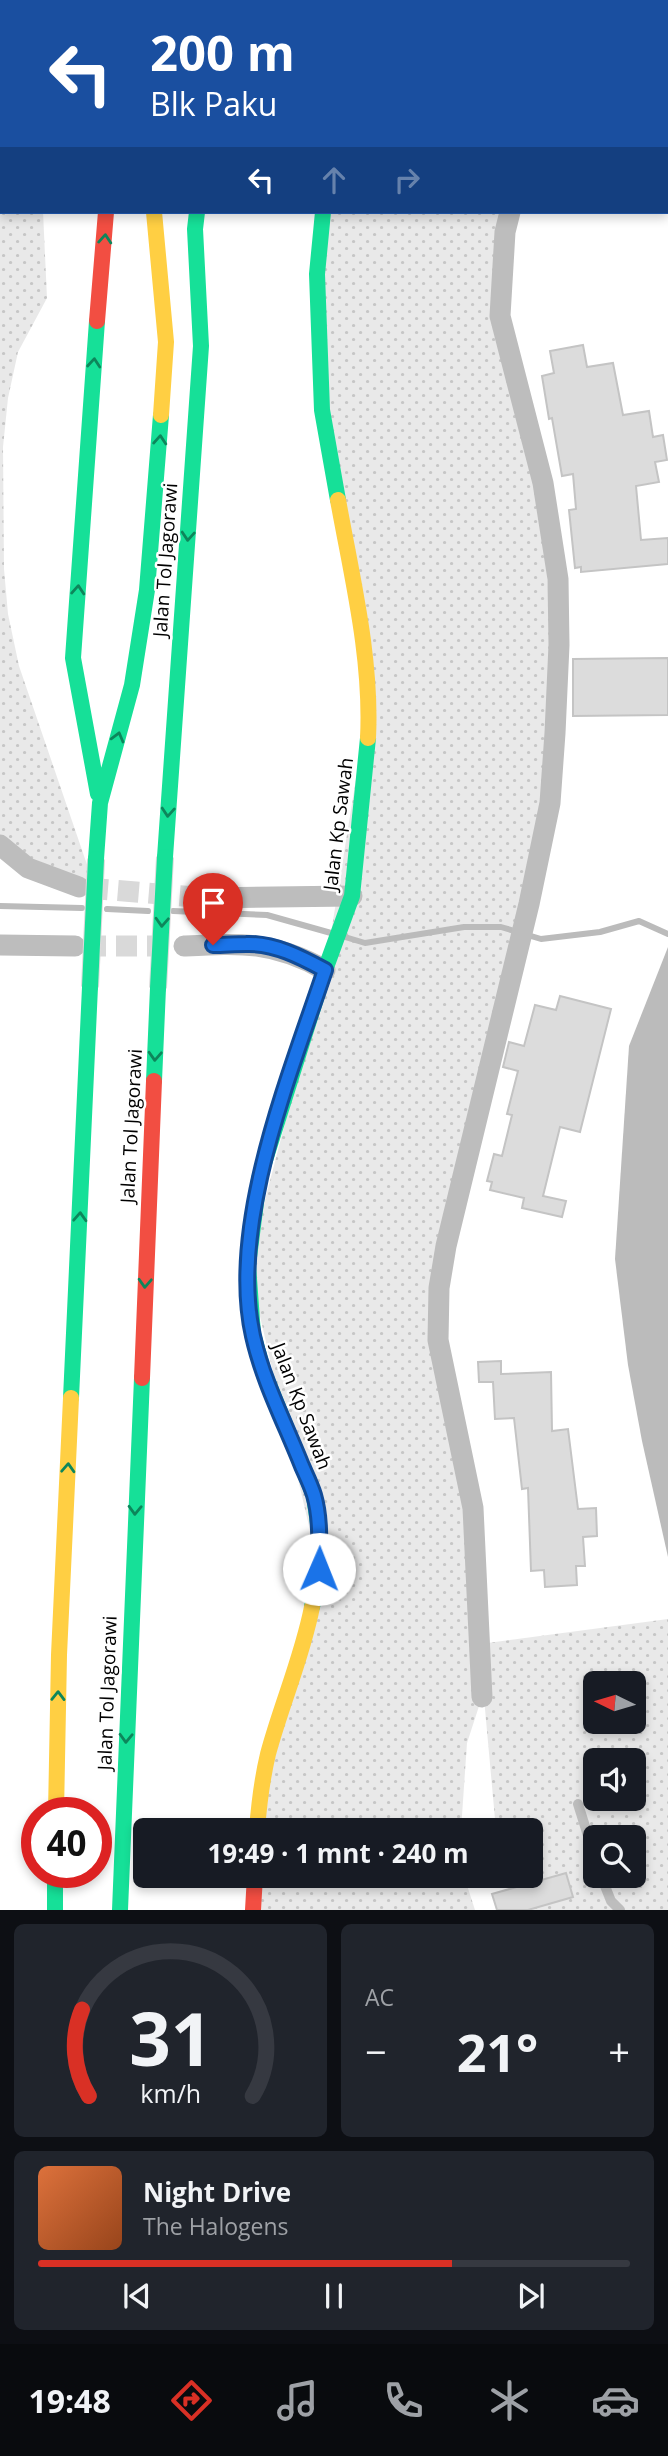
<!DOCTYPE html>
<html lang="id">
<meta charset="utf-8">
<style>
body{margin:0;font-family:"Open Sans",sans-serif;background:#20242c;color:#f1f3f6;height:100vh;display:flex;flex-direction:column;font-size:26px;white-space:nowrap}
*{box-sizing:border-box;margin:0}
p{font-size:23px;color:#9ea1a6}
.icon{flex:none;width:38px;height:38px;fill:none;stroke:currentColor;stroke-width:2;stroke-linecap:round;stroke-linejoin:round}
.map{position:relative;height:1910px;overflow:hidden}
.details{display:flex;flex-direction:column;gap:14px;padding:14px;background:#0d0f14;flex:1}
.details>*{flex:none}
.hud{position:absolute;left:0px;top:0px;width:668px;height:214px;box-shadow:0 4px 10px #0003;background:#1a4fa0;color:#fff;overflow:hidden}
.needle{width:46px;rotate:275deg}
.tools{position:absolute;left:583px;top:1671px;display:grid;gap:14px}
.tools a{display:grid;place-items:center;width:63px;height:63px;border-radius:10px;background:#171b24;box-shadow:0 4px 10px #0003;font-size:35px}
.speed{position:absolute;left:21px;top:1797px;display:flex;gap:14px;font-size:35px;font-weight:700;text-align:center}
.speed>*{display:grid;place-content:center;width:91px;height:91px;border-radius:50%;background:#171b24;box-shadow:0 4px 10px #0003;line-height:1}
.speed .limit{border:10px solid #d22;background:#fff;color:#111}
.pin{position:absolute;display:grid;place-items:center;width:60px;height:60px;color:#fff;margin:-72px -30px;border-radius:50% 50% 50% 0;rotate:-45deg;box-shadow:0 0 7px #0007}
.pin .icon{rotate:45deg}
.me{position:absolute;width:77px;margin:-38px;rotate:1deg;stroke-linejoin:round;filter:drop-shadow(0 0 5px #0008)}
.turn{display:flex;align-items:center;gap:24px;height:147px;padding:0 35px;font-size:32px}
.turn .icon{width:91px;height:91px;stroke-width:2.5}
.turn b{display:block;font-size:49px;line-height:60px}
.lanes{display:flex;align-items:center;height:66px;padding:0 35px;background:#0003;justify-content:center;gap:35px;direction:ltr}
.lanes .off{opacity:.35}
.big{font-size:52px;font-weight:700;line-height:1.1}
.details .card{flex:1;display:flex;flex-direction:column;justify-content:center;gap:10px;min-width:0;padding:0 24px;border-radius:10px;background:#20242c}
.details .dial{align-items:center;gap:0}
.dial svg{height:182px;overflow:visible;fill:none;stroke:#363941;stroke-width:7;stroke-linecap:round;text-anchor:middle}
.dial text{fill:#f1f3f6;stroke:none}
.song{display:flex;align-items:center;gap:21px}
.cover{width:84px;height:84px;border-radius:10px;background:linear-gradient(135deg,hsl(20 70% 55%),hsl(20 70% 35%))}
.played{height:7px;border-radius:4px;background:linear-gradient(90deg,#d93025 70%,#363941 70%)}
.keys{display:flex;justify-content:space-around;direction:ltr}
.heat{display:flex;justify-content:space-between;align-items:center;font-size:38px;direction:ltr}
.details .tiles{flex:1;display:grid;gap:14px;grid-template-columns:1fr 1fr}
.card:last-child{grid-column:span 2}
.trip{position:absolute;left:133px;top:1818px;width:410px;height:70px;border-radius:10px;background:#171b24;box-shadow:0 4px 10px #0003;font-weight:700;line-height:70px;text-align:center}
.tab-bar{display:flex;height:112px;justify-content:space-around;align-items:center;background:#090b0e;color:#9ea1a6}
.tab-bar .icon{width:49px;height:49px}
.tab-bar .selected{color:#d93025}
.tab-bar b{font-size:32px;color:#f1f3f6}
.map>svg:first-child{display:block}
.grass{fill:url(#grass-dots);fill-rule:evenodd}
.water{fill:#bbb}
.lines{fill:none;stroke-linecap:round;stroke-linejoin:round}
.stream{stroke:#bbb;stroke-width:6}
.building{fill:#dcdcdc;stroke:#c4c4c4;stroke-width:2}
.street-tunnel{stroke:#d9d9d9;stroke-width:21;stroke-dasharray:21 10;stroke-linecap:butt}
.lane{stroke:#bdbdbd;stroke-width:10}
.street{stroke:#bdbdbd;stroke-width:21}
.fast{stroke:#16e098;stroke-width:16}
.slow{stroke:#ffcf43;stroke-width:16}
.jam{stroke:#f24e42;stroke-width:16}
.fast-bridge-casing{stroke:#dbdbdb;stroke-width:18;stroke-linecap:butt}
.fast-bridge{stroke:#16e098;stroke-width:16}
.oneway{stroke:#0d865b}
.route-casing{stroke:#114b97;stroke-width:18}
.route{stroke:#1a73e8;stroke-width:12}
.labels{text-anchor:middle;dominant-baseline:central;stroke-width:5;stroke-linejoin:round;paint-order:stroke}
.street-label{font-size:19px;fill:#000;stroke:#fff}
</style>
<div class="map">
<svg width="668" height="1910" viewBox="0 0 668 1910">
<defs>
<pattern id="grass-dots" width="8" height="8" patternUnits="userSpaceOnUse" patternTransform="scale(1.75)"><rect width="8" height="8" fill="#e9e9e9"/><path d="M2 2h.1M6 6h.1" fill="none" stroke="#c6c6c6" stroke-width="1.8" stroke-linecap="round"/></pattern>
</defs>
<rect width="100%" height="100%" fill="#fff"/>
<path class="grass" d="M 0,0 L 33,0 L 33,2 L 2,2 L 2,212 L 43,212 L 47,298 L 18,352 L 8,398 L 3,447 L 4,569 L 8,614 L 19,666 L 95,888 L 0,845 Z
M 323,212 L 510,212 L 500,316 L 543,483 L 555,733 L 439,1288 L 473,1508 L 480,1644 L 668,1619 L 668,1910 L 522,1910 L 504,1876 L 530,1876 L 530,1830 L 496,1830 L 482,1676 L 482,1697 L 467,1743 L 461,1830 L 258,1830 L 319,1569 L 248,1265 L 325,970 L 369,699 L 322,410 ZM 595,1684 L 634,1684 L 634,1722 L 595,1722 ZM 595,1760 L 634,1760 L 634,1799 L 595,1799 ZM 595,1838 L 634,1838 L 634,1876 L 595,1876 Z
M 255,1876 L 464,1876 L 475,1910 L 253,1910 Z"/>
<path class="water" d="M 668,947 L 668,1557 L 642,1441 L 628,1365 L 615,1259 L 629,1046 Z"/>
<g class="lines">
<path class="stream" d="M 0,906 L 82,908
M 107,909 L 148,911
M 173,911 L 267,915 L 331,933
M 345,937 L 365,943 L 464,927 L 501,927 L 541,939 L 600,932 L 639,921 L 668,934"/>
</g>
<path class="building" d="M 583,345 L 587,367 L 613,363 L 623,415 L 649,411 L 653,437 L 663,435 L 667,460 L 655,462 L 659,482 L 636,486 L 641,540 L 668,538 L 668,564 L 581,572 L 581,567 L 575,568 L 569,510 L 576,509 L 573,474 L 562,476 L 552,418 L 549,419 L 542,376 L 554,373 L 550,351 Z
M 668,658 L 668,715 L 573,716 L 573,659 Z
M 560,996 L 611,1009 L 580,1132 L 560,1127 L 543,1196 L 566,1201 L 562,1217 L 522,1208 L 524,1198 L 490,1190 L 492,1182 L 487,1181 L 494,1154 L 502,1156 L 512,1115 L 507,1114 L 518,1071 L 503,1067 L 509,1042 L 524,1046 L 535,1005 L 556,1010 Z
M 501,1361 L 501,1374 L 551,1372 L 552,1431 L 568,1429 L 578,1509 L 596,1508 L 597,1536 L 583,1537 L 585,1566 L 576,1566 L 577,1585 L 545,1587 L 544,1570 L 531,1571 L 528,1488 L 522,1489 L 514,1418 L 495,1419 L 493,1382 L 479,1382 L 478,1362 Z
M 566,1873 L 573,1897 L 528,1910 L 497,1910 L 492,1894 Z"/>
<g class="lines">
<path class="street-tunnel" d="M 87,888 L 207,898
M 85,946 L 168,946"/>
<path class="lane" d="M 578,1804 L 595,1858
M 601,1876 L 611,1901 L 620,1910"/>
<path class="street" d="M 559,2 L 560,0
M 0,845 L 28,868 L 79,887
M 207,898 L 352,896
M 0,945 L 75,946
M 184,946 C 241,943 274,941 325,970
M 482,1697 L 473,1508 L 438,1340 L 439,1288 L 446,1246 L 529,904 L 550,803 L 555,733 L 559,645 L 558,579 L 543,483 L 500,316 L 505,232 L 510,212"/>
<path class="fast" d="M 230,0 L 230,2
M 368,2 L 369,0
M 323,212 L 317,274 L 322,410 L 338,500
M 97,321 L 73,658 L 98,794
M 165,857 L 201,346 L 195,229 L 197,212
M 96,859 L 100,803 L 132,685 L 147,590 L 161,415
M 154,1081 L 158,988
M 71,1398 L 90,987
M 312,1607 L 319,1569 L 319,1530 L 314,1496 L 263,1370 L 253,1334 L 248,1265 L 259,1179 L 325,970 L 352,896 L 368,738
M 55,1872 L 55,1910
M 120,1910 L 142,1378"/>
<path class="slow" d="M 131,0 L 131,2
M 154,212 L 166,342 L 161,415
M 338,500 C 352,578 372,658 368,738
M 56,1813 L 59,1655 L 71,1398
M 257,1830 C 259,1804 262,1779 268,1754 C 281,1705 302,1658 312,1607"/>
<path class="jam" d="M 97,321 L 106,212
M 142,1378 L 154,1081
M 253,1910 L 255,1876"/>
<defs>
<path id="fast-bridge" d="M 90,987 L 96,859
M 158,988 L 165,857"/>
</defs>
<use href="#fast-bridge" class="fast-bridge-casing"/>
<use href="#fast-bridge" class="fast-bridge"/>
</g>
<defs><path id="oneway-chevron" d="M-2-3.5L2.5 0L-2 3.5" fill="none" stroke-width="1.6" stroke-linecap="round" stroke-linejoin="round" transform="scale(1.75)"/></defs>
<g class="oneway">
<use href="#oneway-chevron" transform="translate(105 239) rotate(-86)"/>
<use href="#oneway-chevron" transform="translate(94 363) rotate(-85)"/>
<use href="#oneway-chevron" transform="translate(160 440) rotate(-86)"/>
<use href="#oneway-chevron" transform="translate(188 536) rotate(94)"/>
<use href="#oneway-chevron" transform="translate(78 590) rotate(-86)"/>
<use href="#oneway-chevron" transform="translate(118 737) rotate(-75)"/>
<use href="#oneway-chevron" transform="translate(168 812) rotate(94)"/>
<use href="#oneway-chevron" transform="translate(162 922) rotate(93)"/>
<use href="#oneway-chevron" transform="translate(155 1056) rotate(93)"/>
<use href="#oneway-chevron" transform="translate(80 1217) rotate(-87)"/>
<use href="#oneway-chevron" transform="translate(145 1283) rotate(93)"/>
<use href="#oneway-chevron" transform="translate(68 1468) rotate(-87)"/>
<use href="#oneway-chevron" transform="translate(135 1510) rotate(92)"/>
<use href="#oneway-chevron" transform="translate(58 1696) rotate(-89)"/>
<use href="#oneway-chevron" transform="translate(126 1738) rotate(92)"/>
</g>
<g class="lines">
<defs>
<path id="route" d="M 213,945 C 224,945 235,944 246,944 C 274,943 301,957 325,970 C 290,1075 228,1225 253,1336 C 263,1381 285,1423 302,1466 C 306,1475 311,1485 314,1495 C 321,1519 319,1545 319,1569"/>
</defs>
<use href="#route" class="route-casing"/>
<use href="#route" class="route"/>
</g>
<g class="labels">
<g class="street-label">
<text transform="translate(165 560) rotate(-86)">Jalan Tol Jagorawi</text>
<text transform="translate(338 824) rotate(-83)">Jalan Kp Sawah</text>
<text transform="translate(131 1126) rotate(-87)">Jalan Tol Jagorawi</text>
<text transform="translate(302 1406) rotate(69)">Jalan Kp Sawah</text>
<text transform="translate(107 1693) rotate(-88)">Jalan Tol Jagorawi</text>
</g>
</g>
</svg>
<div class="tools">
<a><svg class="needle" viewBox="-14 -14 28 28"><path d="M0-13l5 13h-10z" fill="#e53935"/><path d="M0 13l5-13h-10z" fill="#9ea1a6"/></svg></a>
<a><svg class="icon" aria-label="sound" viewBox="0 0 24 24"><path d="M4 9h4l5-4v14l-5-4H4zM17 9q2 3 0 6"/></svg></a>
<a><svg class="icon" aria-label="search" viewBox="0 0 24 24"><circle cx="10" cy="10" r="6"/><path d="M15 15l6 6"/></svg></a>
</div>
<div class="speed"><div class="limit">40</div></div>
<div class="pin" style="left:213px;top:945px;background:#d93025"><svg class="icon" aria-label="arrive" viewBox="0 0 24 24"><path d="M6 21V4h12l-3 4 3 4H6"/></svg></div>
<svg class="me" style="left:319px;top:1569px" viewBox="-20 -20 40 40"><circle r="19" fill="#fff"/><path d="M0-13L10 11 0 6-10 11z" fill="#1a73e8"/></svg>
<div class="trip">19:49 · 1 mnt · 240 m</div>
<div class="hud">
<div class="turn"><svg class="icon" aria-label="left" viewBox="0 0 24 24"><path d="M17 20v-9H6M10 6l-5 5 5 5"/></svg><div><b>200 m</b>Blk Paku</div></div>
<div class="lanes"><svg class="icon" aria-label="left" viewBox="0 0 24 24"><path d="M17 20v-9H6M10 6l-5 5 5 5"/></svg><svg class="icon off" aria-label="ahead" viewBox="0 0 24 24"><path d="M12 20V5M6 11l6-6 6 6"/></svg><svg class="icon off" aria-label="right" viewBox="0 0 24 24"><path d="M7 20v-9h11M14 6l5 5-5 5"/></svg></div>
</div>
</div>
<section class="details">
<div class="tiles">
<div class="card dial"><svg viewBox="0 0 100 80">
<path d="M14 69A42 42 0 1 1 86 69"/>
<path d="M14 69A42 42 0 0 1 11 31" stroke="#d93025"/>
<text x="50" y="56" font-size="32" font-weight="700">31</text>
<text x="50" y="72" font-size="11">km/h</text>
</svg></div>
<div class="card"><p>AC</p>
<div class="heat"><a>−</a><b class="big">21°</b><a>+</a></div>
</div>
<div class="card">
<div class="song"><i class="cover"></i><div><b>Night Drive</b><p>The Halogens</p></div></div>
<div class="played"></div>
<div class="keys"><svg class="icon" aria-label="previous" viewBox="0 0 24 24"><path d="M18 5L8 12l10 7zM5 5v14"/></svg><svg class="icon" aria-label="pause" viewBox="0 0 24 24"><path d="M8 5v14M16 5v14"/></svg><svg class="icon" aria-label="next" viewBox="0 0 24 24"><path d="M6 5l10 7-10 7zM19 5v14"/></svg></div>
</div>
</div>
</section>
<nav class="tab-bar">
<b>19:48</b>
<svg class="icon selected" aria-label="directions" viewBox="0 0 24 24"><path d="M12 3l9 9-9 9-9-9zM9 14v-3h6M13 9l2 2-2 2"/></svg>
<svg class="icon" aria-label="music" viewBox="0 0 24 24"><path d="M9 18V5l10-2v13"/><circle cx="6" cy="18" r="3"/><circle cx="16" cy="16" r="3"/></svg>
<svg class="icon" aria-label="phone" viewBox="0 0 24 24"><path d="M5 4h4l2 5-3 2q2 4 5 5l2-3 5 2v4C11 20 4 13 5 4z"/></svg>
<svg class="icon" aria-label="climate" viewBox="0 0 24 24"><path d="M12 3v18M4 7l16 10M4 17L20 7"/></svg>
<svg class="icon" aria-label="car" viewBox="0 0 24 24"><path d="M5 17H2v-5l4-1 3-4h7l3 4 3 1v5h-3M9 17h6M6 11h13"/><circle cx="7" cy="17" r="2"/><circle cx="17" cy="17" r="2"/></svg>
</nav>
